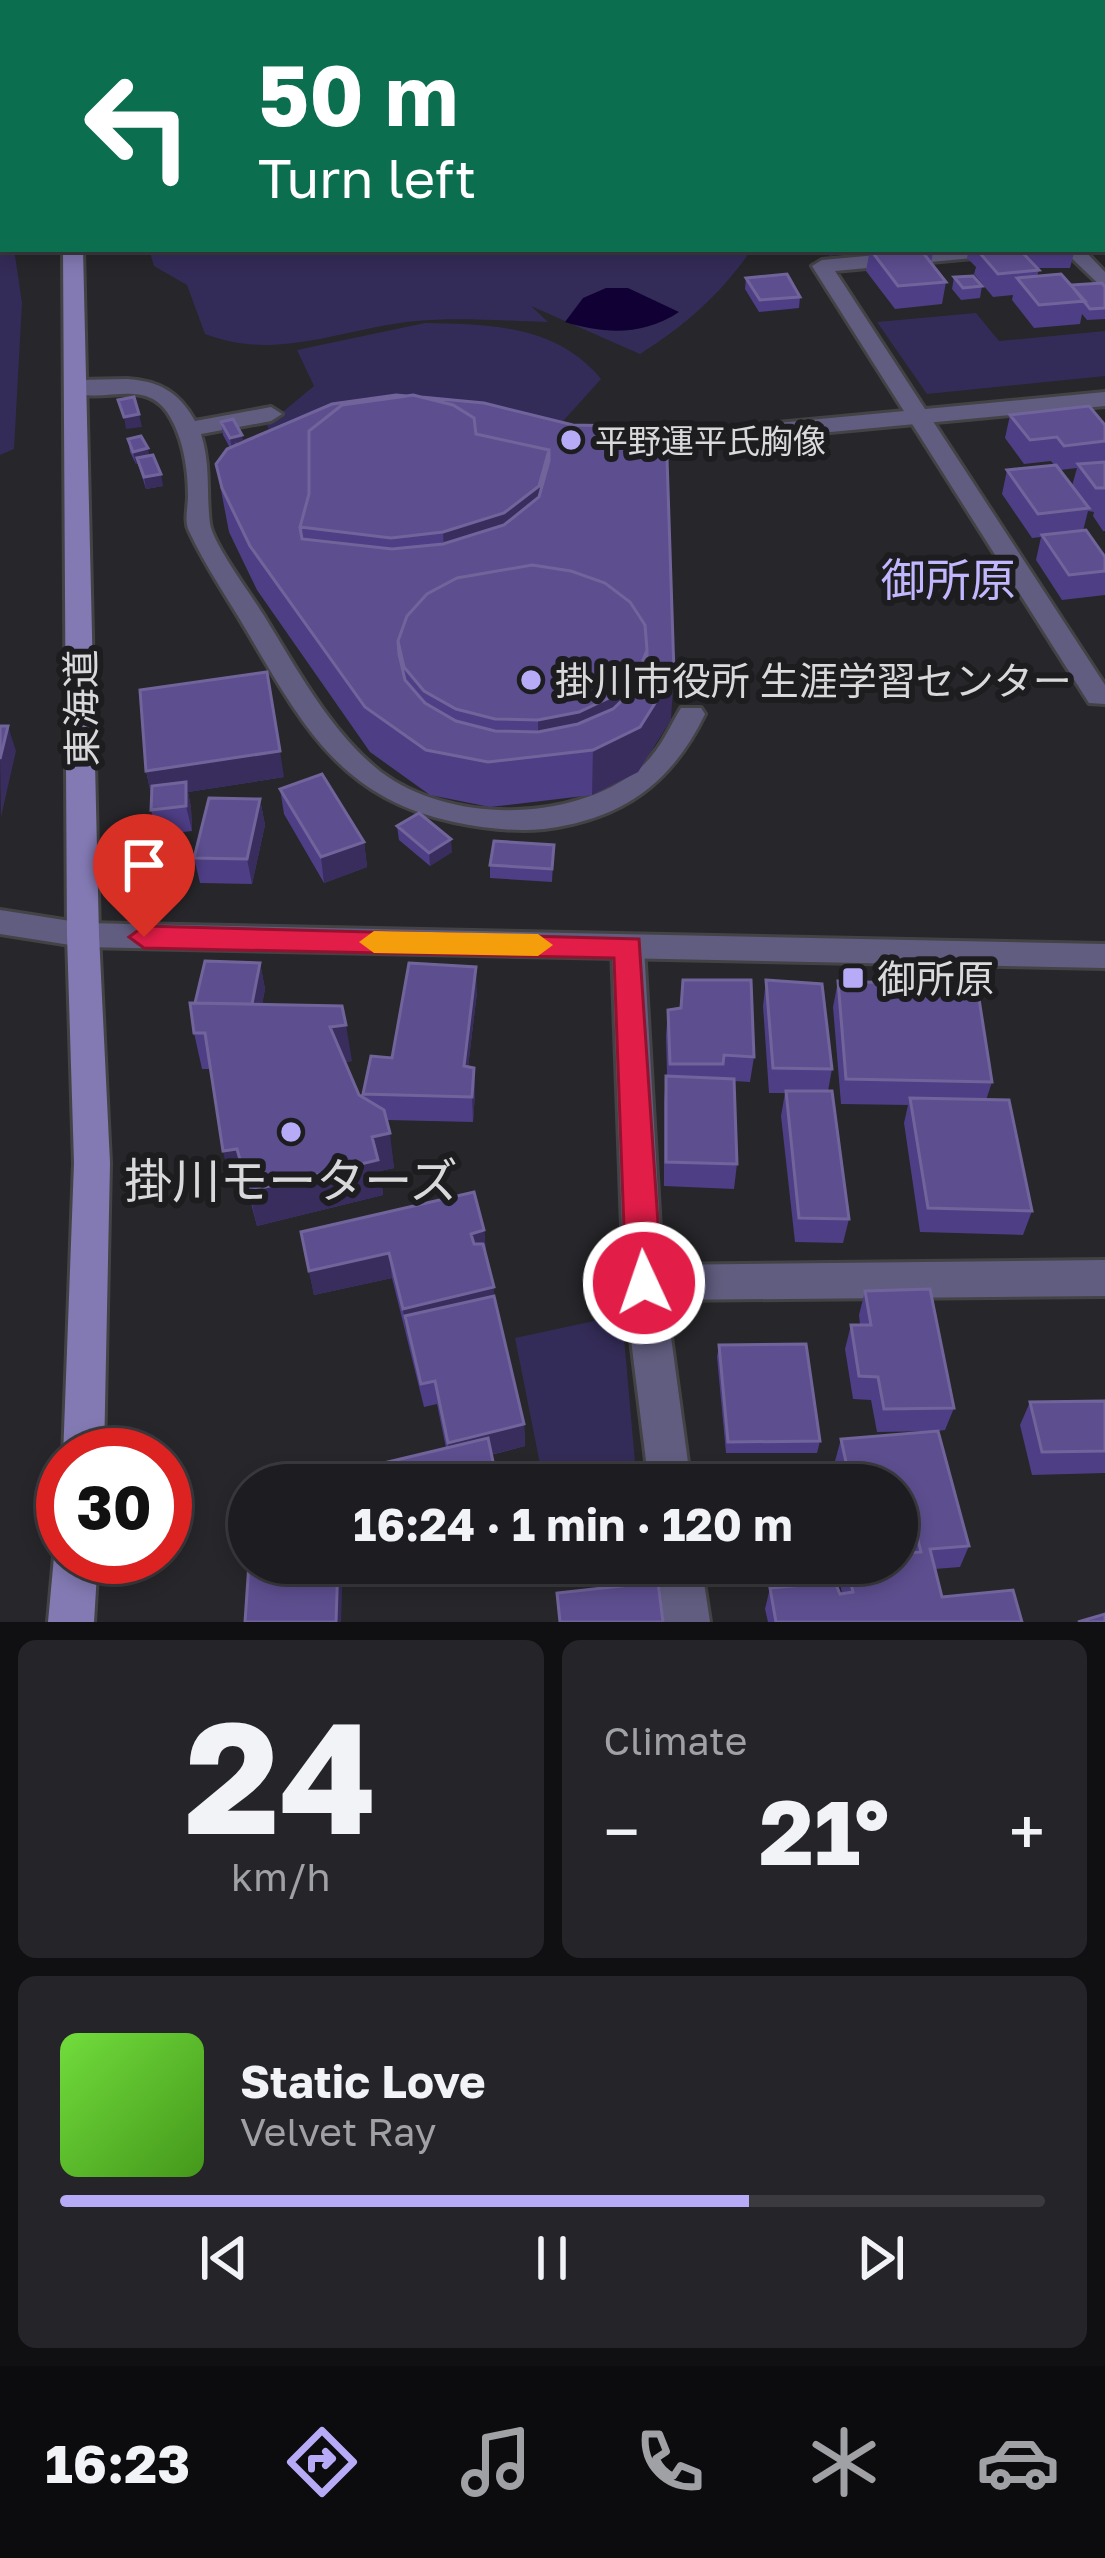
<!DOCTYPE html>
<meta charset="utf-8">
<style>
body{margin:0;font-family:"Golos Text","Noto Sans JP",sans-serif;background:#252529;color:#f1f3f6;height:100vh;display:flex;flex-direction:column;font-size:45px;white-space:nowrap}
*{box-sizing:border-box;margin:0}
p{font-size:39px;color:#a0a1a5}
.icon{flex:none;width:66px;height:66px;fill:none;stroke:currentColor;stroke-width:2;stroke-linecap:round;stroke-linejoin:round}
.map{position:relative;height:1622px;overflow:hidden}
.drawer{display:flex;flex-direction:column;gap:18px;padding:18px;background:#100f12;flex:1}
.drawer>*{flex:none}
.banner{position:absolute;left:0px;top:0px;width:1107px;height:252px;box-shadow:0 6px 18px #0003,0 0 0 3px #3b3a3e;background:#0b6e4f;color:#fff;overflow:hidden}
.speed{position:absolute;left:36px;top:1428px;display:flex;gap:24px;font-size:60px;font-weight:700;text-align:center}
.speed>*{display:grid;place-content:center;width:156px;height:156px;border-radius:50%;background:#1d1c20;box-shadow:0 6px 18px #0003,0 0 0 3px #3b3a3e;line-height:1}
.speed .limit{border:18px solid #d22;background:#fff;color:#111}
.pin{position:absolute;display:grid;place-items:center;width:102px;height:102px;color:#fff;margin:-123px -51px;border-radius:50% 50% 50% 0;rotate:-45deg;box-shadow:0 0 12px #0007}
.pin .icon{rotate:45deg}
.me{position:absolute;width:132px;margin:-66px;rotate:357deg;stroke-linejoin:round;filter:drop-shadow(0 0 9px #0008)}
.turn{display:flex;align-items:center;gap:42px;height:252px;padding:0 60px;font-size:54px}
.turn .icon{width:156px;height:156px;stroke-width:2.5}
.turn b{display:block;font-size:84px;line-height:102px}
.big{font-size:90px;font-weight:700;line-height:1.1}
.drawer .widget{flex:1;display:flex;flex-direction:column;justify-content:center;gap:18px;min-width:0;padding:0 42px;border-radius:18px;background:#252529}
.drawer .dial{align-items:center;gap:0}
.dial b{font-size:156px;line-height:1}
.song{display:flex;align-items:center;gap:36px}
.cover{width:144px;height:144px;border-radius:18px;background:linear-gradient(135deg,hsl(100 70% 55%),hsl(100 70% 35%))}
.played{height:12px;border-radius:6px;background:linear-gradient(90deg,#b7abf8 70%,#3b3a3e 70%)}
.keys{display:flex;justify-content:space-around;direction:ltr}
.heat{display:flex;justify-content:space-between;align-items:center;font-size:66px;direction:ltr}
.drawer .tiles{flex:1;display:grid;gap:18px;grid-template-columns:1fr 1fr}
.widget:last-child{grid-column:span 2}
.trip{position:absolute;left:228px;top:1464px;width:690px;height:120px;border-radius:60px;background:#1d1c20;box-shadow:0 6px 18px #0003,0 0 0 3px #3b3a3e;font-weight:700;line-height:120px;text-align:center}
.dock{display:flex;height:192px;justify-content:space-around;align-items:center;background:#0c0b0d;color:#a0a1a5}
.dock .icon{width:84px;height:84px}
.dock .on{color:#b7abf8}
.dock b{font-size:54px;color:#f1f3f6}
.map>svg:first-child{display:block}
.green{fill:#342c58}
.water{fill:#103}
.lines{fill:none;stroke-linecap:round;stroke-linejoin:round}
.minor-casing{stroke:#434346;stroke-width:6}
.tertiary-casing{stroke:#434346;stroke-width:6}
.secondary-casing{stroke:#434346;stroke-width:6}
.minor{fill:#615d80;fill-rule:evenodd}
.tertiary{fill:#615d80;fill-rule:evenodd}
.secondary{fill:#837ab3;fill-rule:evenodd}
.wall{fill:#4e3e86;fill-rule:evenodd}
.shaded-wall{fill:#382d5d}
.building{fill:#5d4e8f;stroke:#71649b;stroke-width:3;fill-rule:evenodd}
.route{fill:#e11d48;stroke:#92132f;stroke-width:3}
.slow{fill:#f59e0b}
.poi-dot{fill:#b7abf8;stroke:#1d1d20;stroke-width:4.5}
.labels{text-anchor:middle;dominant-baseline:central;stroke-width:12;stroke-linejoin:round;paint-order:stroke}
.far-poi-label{font-size:33px;fill:#d9d9dc;stroke:#1d1d20;text-anchor:start}
.poi-label{font-size:39px;fill:#d9d9dc;stroke:#1d1d20;text-anchor:start}
.street-label{font-size:39px;fill:#d9d9dc;stroke:#1d1d20}
.quarter-label{font-size:45px;fill:#c1b7fe;stroke:#1d1d20}
.near-poi-label{font-size:48px;fill:#d9d9dc;stroke:#1d1d20}
</style>
<div class="map">
<svg width="1105" height="1622" viewBox="0 0 1105 1622">
<rect width="100%" height="100%" fill="#27262a"/>
<path class="green" d="M 0,198 L 3,249 L 14,249 L 22,303 L 14,449 L 0,455 Z
M 149,249 L 752,249 C 720,295 687,324 640,354 L 531,306 L 548,322 C 505,321 459,317 416,321 C 343,328 278,362 205,334 L 187,285 L 154,266 Z
M 976,313 L 999,341 L 1105,331 L 1105,376 L 927,394 L 877,322 Z
M 425,323 C 489,324 557,325 601,379 L 538,449 L 277,451 L 267,425 L 314,386 L 297,350 Z
M 622,1315 L 637,1485 L 516,1485 L 542,1474 L 515,1338 Z"/>
<path class="water" d="M 606,288 L 628,288 L 679,312 C 643,336 604,334 565,322 L 583,298 Z"/>
<g class="lines">
<defs>
<path id="minor" d="M 140,0 L 154,0 L 156,3 L 142,3 Z
M 400,0 L 414,0 L 414,3 L 400,3 Z
M 539,0 L 553,0 L 554,3 L 540,3 Z
M 675,0 L 689,0 L 690,3 L 676,3 Z
M 854,0 L 869,0 L 871,3 L 856,3 Z
M 1104,88 L 1105,88 L 1105,100 L 1104,100 Z
M 1104,224 L 1105,224 L 1105,236 L 1104,236 Z
M 943,249 L 1015,249 L 1005,255 L 835,271 L 1105,685 L 1105,704 L 1089,703 L 812,266 L 822,260 Z
M 1062,249 L 1083,249 L 1105,272 L 1105,290 Z
M 127,379 C 159,381 179,392 195,421 L 271,407 L 282,414 L 271,421 L 201,434 C 211,467 206,492 210,524 C 214,546 253,597 266,619 C 298,671 332,734 381,772 C 450,824 574,823 640,768 C 660,751 668,729 681,708 L 701,708 L 705,714 C 671,784 622,819 544,829 C 514,832 483,828 454,822 C 341,798 303,726 248,633 C 229,600 205,566 189,531 C 184,521 188,508 188,496 C 188,466 182,434 167,412 C 141,375 94,410 67,387 L 78,380 Z
M 628,935 L 640,938 L 644,947 L 662,1265 L 1105,1260 L 1105,1296 L 666,1300 L 691,1485 L 649,1485 L 624,1283 L 612,947 L 616,938 Z
M 657,1563 L 701,1563 L 710,1622 L 664,1622 Z"/>
<path id="tertiary" d="M 1104,50 L 1105,50 L 1105,60 L 1104,60 Z
M 1105,392 L 1105,406 L 724,442 L 713,435 L 724,428 Z
M 0,910 L 83,923 L 1105,944 L 1105,968 L 83,947 L 0,934 Z"/>
<path id="secondary" d="M 3,0 L 17,0 L 18,3 L 4,3 Z
M 63,249 L 83,249 L 99,935 L 110,1163 L 104,1455 L 63,1458 L 74,1163 L 67,935 Z
M 63,1540 L 63,1557 L 98,1557 L 94,1622 L 48,1622 L 54,1557 Z"/>
</defs>
<use href="#minor" class="minor-casing"/>
<use href="#tertiary" class="tertiary-casing"/>
<use href="#secondary" class="secondary-casing"/>
<use href="#minor" class="minor"/>
<use href="#tertiary" class="tertiary"/>
<use href="#secondary" class="secondary"/>
</g>
<path class="wall" d="M 96,0 L 133,0 L 142,3 L 96,3 Z
M 578,0 L 623,0 L 623,3 L 578,3 Z
M 710,0 L 791,0 L 791,3 L 712,3 Z
M 905,0 L 948,0 L 951,3 L 908,3 Z
M 870,249 L 933,253 L 931,263 L 946,282 L 942,304 L 895,309 L 866,271 Z
M 969,249 L 1019,249 L 1030,261 L 1024,252 L 1025,249 L 1075,249 L 1070,268 L 1036,268 L 1039,270 L 1037,276 L 1071,285 L 1105,287 L 1105,319 L 1087,320 L 1082,314 L 1080,324 L 1034,328 L 1012,300 L 1013,295 L 993,297 L 974,274 L 976,267 L 967,258 Z
M 954,277 L 982,286 L 980,298 L 961,300 L 952,289 Z
M 746,278 L 800,297 L 799,308 L 759,312 L 745,289 Z
M 332,404 L 671,719 L 638,772 L 592,795 L 490,807 L 430,795 L 370,752 L 257,590 L 229,532 L 216,464 L 230,448 L 223,435 L 221,422 L 243,440 Z
M 1010,415 L 1105,425 L 1105,531 L 1103,531 L 1093,516 L 1094,512 L 1088,511 L 1083,531 L 1105,557 L 1105,595 L 1062,600 L 1036,560 L 1041,537 L 1032,538 L 1002,494 L 1007,470 L 1054,465 L 1051,461 L 1024,464 L 1005,438 ZM 1077,468 L 1072,486 L 1060,470 Z
M 128,439 L 149,455 L 163,486 L 146,489 L 138,464 L 136,464 L 130,452 Z
M 146,771 L 284,777 L 188,792 L 191,808 L 192,831 L 157,835 L 151,810 L 151,794 Z
M 280,789 L 364,842 L 367,867 L 324,883 L 284,814 Z
M 260,799 L 265,825 L 252,884 L 200,883 L 194,858 Z
M 397,826 L 452,852 L 430,866 L 399,840 Z
M 554,845 L 552,882 L 490,878 L 490,865 Z
M 260,963 L 265,989 L 262,1004 L 352,1061 L 345,1062 L 359,1095 L 364,1098 L 363,1094 L 392,1058 L 477,992 L 468,1067 L 474,1068 L 475,1093 L 473,1122 L 387,1120 L 394,1168 L 380,1171 L 383,1195 L 257,1226 L 246,1184 L 231,1187 L 211,1069 L 202,1069 L 194,1033 L 195,1003 Z
M 766,980 L 832,1069 L 828,1091 L 849,1219 L 843,1243 L 795,1242 L 781,1116 L 785,1093 L 769,1093 L 763,1006 Z
M 838,981 L 992,1082 L 986,1100 L 1032,1211 L 1023,1235 L 920,1232 L 904,1123 L 908,1105 L 841,1104 L 833,1007 Z
M 668,1010 L 754,1057 L 750,1082 L 734,1081 L 737,1164 L 734,1189 L 664,1186 L 664,1102 L 666,1076 L 667,1076 L 666,1036 Z
M 484,1230 L 486,1253 L 494,1297 L 524,1424 L 525,1446 L 491,1455 L 446,1448 L 437,1404 L 424,1407 L 392,1278 L 314,1295 L 301,1232 Z
M 865,1291 L 954,1408 L 945,1430 L 938,1431 L 969,1546 L 960,1567 L 935,1569 L 942,1597 L 1022,1622 L 768,1622 L 765,1609 L 770,1588 L 842,1593 L 839,1580 L 844,1563 L 897,1563 L 908,1553 L 905,1541 L 897,1542 L 897,1485 L 840,1485 L 835,1461 L 841,1439 L 938,1431 L 877,1432 L 871,1400 L 853,1399 L 845,1349 L 851,1325 L 860,1325 L 859,1315 Z
M 719,1345 L 820,1441 L 817,1453 L 726,1453 L 717,1357 Z
M 1105,1401 L 1105,1473 L 1032,1475 L 1020,1425 L 1030,1402 Z"/>
<path class="shaded-wall" d="M 1058,0 L 1094,0 L 1093,3 L 1057,3 Z
M 830,249 L 866,249 L 865,252 L 829,256 Z
M 139,414 L 142,427 L 126,429 L 124,417 Z
M 242,435 L 244,447 L 235,442 L 236,449 L 232,450 L 230,438 Z
M 148,448 L 150,461 L 136,464 L 133,452 Z
M 549,450 L 549,504 L 446,588 L 443,532 Z
M 161,474 L 163,486 L 146,489 L 144,477 Z
M 647,650 L 674,673 L 671,719 L 638,772 L 592,795 L 593,750 L 538,756 L 538,720 Z
M 8,726 L 16,751 L 1,817 L 0,759 Z
M 280,751 L 284,777 L 188,792 L 191,808 L 192,831 L 186,806 L 152,797 L 146,771 Z
M 260,799 L 265,825 L 252,884 L 247,859 Z
M 451,839 L 452,852 L 430,866 L 429,853 Z
M 364,842 L 367,867 L 324,883 L 321,857 Z
M 260,963 L 265,989 L 257,1030 L 252,1005 Z
M 476,967 L 477,992 L 465,1092 L 464,1066 Z
M 346,1025 L 352,1061 L 336,1064 L 330,1027 Z
M 474,1068 L 475,1093 L 473,1122 L 472,1097 Z
M 390,1133 L 394,1168 L 380,1171 L 383,1195 L 257,1226 L 249,1191 L 372,1137 Z
M 237,1149 L 246,1184 L 231,1187 L 223,1151 Z
M 484,1230 L 486,1254 L 472,1258 L 471,1234 Z
M 389,1253 L 392,1278 L 314,1295 L 309,1271 Z
M 494,1287 L 495,1311 L 405,1316 L 406,1333 L 403,1309 Z
M 524,1424 L 525,1446 L 450,1465 L 448,1443 Z
M 338,1563 L 343,1563 L 341,1622 L 336,1622 Z"/>
<path class="building" d="M 44,0 L 73,0 L 74,3 L 44,3 Z
M 140,0 L 142,3 L 111,3 L 137,0 Z
M 440,0 L 472,0 L 472,1 L 440,2 Z
M 500,0 L 530,0 L 530,3 L 501,3 Z
M 742,0 L 783,0 L 785,3 L 744,3 Z
M 815,0 L 852,0 L 854,3 L 817,3 Z
M 948,0 L 951,3 L 926,3 L 924,1 Z
M 979,0 L 1021,0 L 1024,3 L 981,3 Z
M 870,249 L 929,249 L 933,253 L 924,254 L 946,282 L 898,286 Z
M 983,249 L 1019,249 L 1039,270 L 998,274 L 979,252 L 985,251 Z
M 787,274 L 800,297 L 760,300 L 746,278 Z
M 1061,274 L 1085,301 L 1039,305 L 1017,278 Z
M 973,276 L 982,286 L 963,288 L 954,277 Z
M 1102,283 L 1105,287 L 1105,308 L 1090,309 L 1071,285 Z
M 396,395 L 407,396 L 342,405 L 309,431 L 309,494 L 300,527 L 302,539 L 392,549 L 443,544 L 504,525 L 539,497 L 549,461 L 549,450 L 476,434 L 474,418 L 453,405 L 421,397 L 484,403 L 573,425 L 666,427 L 674,673 L 640,727 L 593,750 L 488,762 L 426,750 L 365,707 L 250,546 L 222,488 L 216,464 L 227,449 L 332,404 ZM 532,565 L 571,571 L 605,583 L 630,602 L 645,625 L 647,650 L 647,662 L 636,687 L 613,709 L 578,724 L 538,732 L 495,731 L 456,721 L 425,703 L 405,680 L 399,654 L 398,641 L 407,616 L 427,594 L 457,578 Z
M 413,395 L 453,405 L 474,418 L 476,434 L 549,450 L 539,486 L 504,513 L 443,532 L 391,538 L 300,527 L 309,494 L 309,431 L 342,405 Z
M 134,397 L 139,414 L 124,417 L 118,400 Z
M 1089,406 L 1105,425 L 1105,441 L 1064,446 L 1057,437 L 1030,440 L 1010,415 Z
M 233,419 L 242,435 L 230,438 L 221,422 Z
M 141,436 L 148,448 L 133,452 L 128,439 Z
M 153,455 L 161,474 L 144,477 L 137,458 Z
M 1105,462 L 1105,488 L 1096,488 L 1078,464 Z
M 1056,465 L 1089,508 L 1038,514 L 1007,470 Z
M 1086,530 L 1105,557 L 1105,571 L 1069,575 L 1042,535 Z
M 532,565 L 571,571 L 605,583 L 630,602 L 645,625 L 647,650 L 637,675 L 613,696 L 579,712 L 538,720 L 495,719 L 456,709 L 424,691 L 404,667 L 398,641 L 407,616 L 427,594 L 457,578 Z
M 267,672 L 280,751 L 146,771 L 140,690 Z
M 0,726 L 8,726 L 0,759 Z
M 322,774 L 364,842 L 321,857 L 280,789 Z
M 186,782 L 186,806 L 151,810 L 152,786 Z
M 209,798 L 260,799 L 247,859 L 194,858 Z
M 419,813 L 451,839 L 429,853 L 397,826 Z
M 494,841 L 554,845 L 552,869 L 490,865 Z
M 205,961 L 260,963 L 252,1004 L 195,1003 Z
M 409,963 L 476,967 L 464,1066 L 474,1068 L 472,1097 L 363,1094 L 371,1056 L 392,1058 Z
M 683,980 L 751,980 L 754,1057 L 724,1055 L 723,1064 L 670,1064 L 668,1010 L 681,1008 Z
M 766,980 L 822,984 L 832,1069 L 773,1068 Z
M 838,981 L 977,986 L 992,1082 L 846,1079 Z
M 190,1003 L 342,1006 L 346,1025 L 330,1027 L 359,1095 L 384,1110 L 390,1133 L 372,1137 L 378,1160 L 249,1191 L 237,1149 L 223,1151 L 205,1033 L 194,1033 Z
M 666,1076 L 734,1079 L 737,1164 L 666,1162 Z
M 786,1091 L 832,1091 L 849,1219 L 799,1218 Z
M 910,1098 L 1009,1100 L 1032,1211 L 928,1208 Z
M 474,1192 L 484,1230 L 471,1234 L 474,1244 L 483,1244 L 494,1287 L 403,1309 L 389,1253 L 309,1271 L 301,1232 Z
M 930,1289 L 954,1408 L 884,1409 L 878,1377 L 859,1376 L 851,1325 L 871,1325 L 865,1291 Z
M 494,1296 L 524,1424 L 448,1443 L 435,1381 L 421,1384 L 405,1316 Z
M 806,1344 L 820,1441 L 728,1442 L 719,1345 Z
M 1105,1401 L 1105,1451 L 1042,1452 L 1030,1402 Z
M 938,1431 L 969,1546 L 930,1549 L 942,1597 L 1013,1590 L 1022,1622 L 776,1622 L 770,1588 L 835,1582 L 840,1594 L 853,1592 L 846,1563 L 897,1563 L 897,1554 L 921,1552 L 913,1520 L 897,1521 L 897,1485 L 851,1485 L 841,1439 Z
M 488,1438 L 498,1485 L 388,1485 L 384,1463 Z
M 249,1563 L 338,1563 L 336,1622 L 245,1622 Z
M 658,1582 L 663,1622 L 560,1622 L 557,1593 Z
M 1105,1614 L 1105,1622 L 1078,1622 Z"/>
<path class="route" d="M 144,926 L 639,939 L 662,1283 L 657,1294 L 644,1299 L 632,1294 L 626,1283 L 614,958 L 144,948 L 129,937 Z"/>
<path class="slow" d="M 374,931 L 538,934 L 553,945 L 538,956 L 374,953 L 359,942 Z"/>
<g class="poi-dot">
<circle cx="571" cy="440" r="12"/>
<circle cx="531" cy="680" r="12"/>
<rect x="841" y="966" width="24" height="24" rx="6"/>
<circle cx="291" cy="1132" r="12"/>
</g>
<g class="labels">
<g class="far-poi-label">
<text x="595" y="440">平野運平氏胸像</text>
</g>
<g class="poi-label">
<text x="555" y="680">掛川市役所 生涯学習センター</text>
<text x="877" y="978">御所原</text>
</g>
<g class="street-label">
<text transform="translate(81 708) rotate(-91)">東海道</text>
</g>
<g class="quarter-label">
<text x="948" y="579">御所原</text>
</g>
<g class="near-poi-label">
<text x="291" y="1180">掛川モーターズ</text>
</g>
</g>
</svg>
<div class="speed"><div class="limit">30</div></div>
<div class="pin" style="left:144px;top:937px;background:#d93025"><svg class="icon" aria-label="arrive" viewBox="0 0 24 24"><path d="M6 21V4h12l-3 4 3 4H6"/></svg></div>
<svg class="me" style="left:644px;top:1283px" viewBox="-20 -20 40 40"><circle r="17" fill="#e11d48" stroke="#fff" stroke-width="3"/><path d="M0-11L8 9 0 5-8 9z" fill="#fff"/></svg>
<div class="trip">16:24 · 1 min · 120 m</div>
<div class="banner">
<div class="turn"><svg class="icon" aria-label="left" viewBox="0 0 24 24"><path d="M17 20v-9H6M10 6l-5 5 5 5"/></svg><div><b>50 m</b>Turn left</div></div>
</div>
</div>
<section class="drawer">
<div class="tiles">
<div class="widget dial"><b>24</b><p>km/h</p></div>
<div class="widget"><p>Climate</p>
<div class="heat"><a>−</a><b class="big">21°</b><a>+</a></div>
</div>
<div class="widget">
<div class="song"><i class="cover"></i><div><b>Static Love</b><p>Velvet Ray</p></div></div>
<div class="played"></div>
<div class="keys"><svg class="icon" aria-label="previous" viewBox="0 0 24 24"><path d="M18 5L8 12l10 7zM5 5v14"/></svg><svg class="icon" aria-label="pause" viewBox="0 0 24 24"><path d="M8 5v14M16 5v14"/></svg><svg class="icon" aria-label="next" viewBox="0 0 24 24"><path d="M6 5l10 7-10 7zM19 5v14"/></svg></div>
</div>
</div>
</section>
<nav class="dock">
<b>16:23</b>
<svg class="icon on" aria-label="directions" viewBox="0 0 24 24"><path d="M12 3l9 9-9 9-9-9zM9 14v-3h6M13 9l2 2-2 2"/></svg>
<svg class="icon" aria-label="music" viewBox="0 0 24 24"><path d="M9 18V5l10-2v13"/><circle cx="6" cy="18" r="3"/><circle cx="16" cy="16" r="3"/></svg>
<svg class="icon" aria-label="phone" viewBox="0 0 24 24"><path d="M5 4h4l2 5-3 2q2 4 5 5l2-3 5 2v4C11 20 4 13 5 4z"/></svg>
<svg class="icon" aria-label="climate" viewBox="0 0 24 24"><path d="M12 3v18M4 7l16 10M4 17L20 7"/></svg>
<svg class="icon" aria-label="car" viewBox="0 0 24 24"><path d="M5 17H2v-5l4-1 3-4h7l3 4 3 1v5h-3M9 17h6M6 11h13"/><circle cx="7" cy="17" r="2"/><circle cx="17" cy="17" r="2"/></svg>
</nav>
